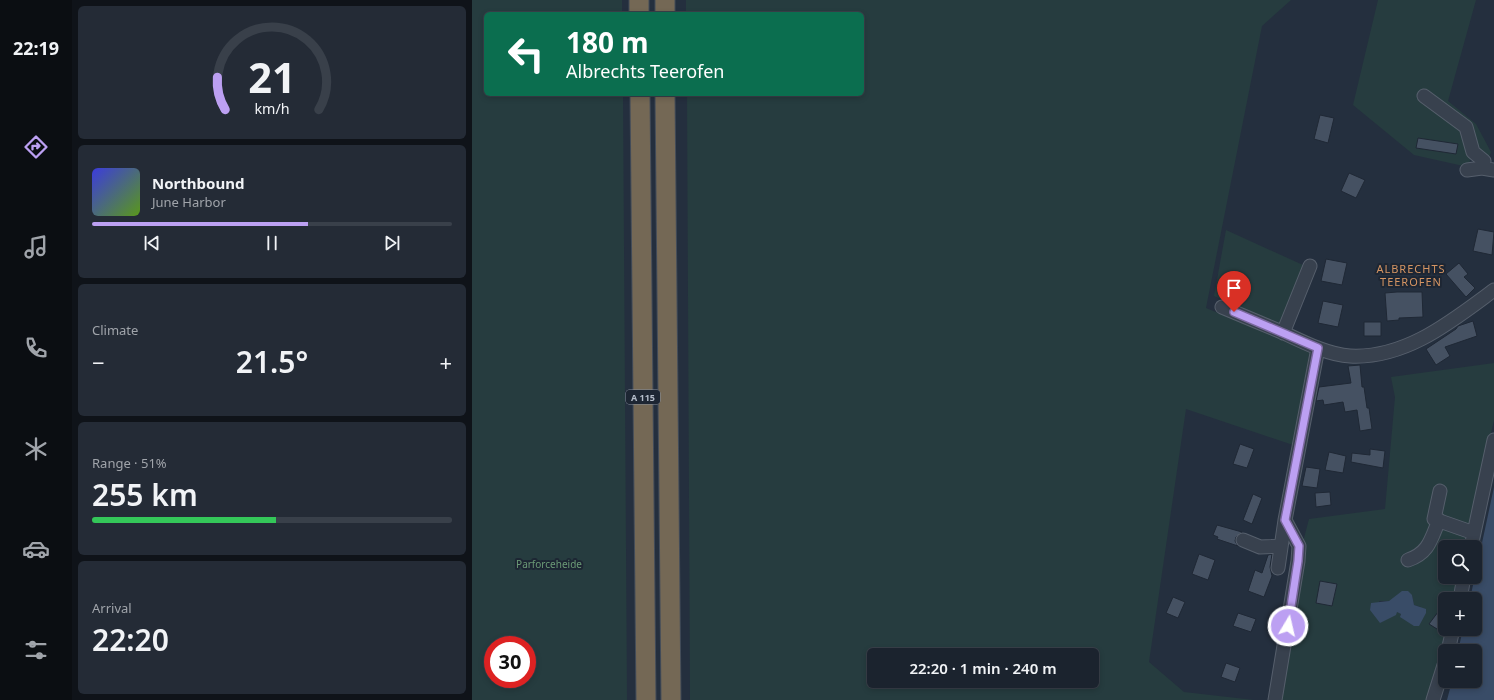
<!DOCTYPE html>
<meta charset="utf-8">
<style>
body{margin:0;font-family:"Noto Sans",sans-serif;background:#242b36;color:#f1f3f6;height:100vh;display:flex;flex-direction:column;font-size:15px;white-space:nowrap}
*{box-sizing:border-box;margin:0}
p{font-size:13px;color:#a0a4aa}
.icon{flex:none;width:22px;height:22px;fill:none;stroke:currentColor;stroke-width:2;stroke-linecap:round;stroke-linejoin:round}
.map{position:relative;flex:1;overflow:hidden}
.panel{display:flex;flex-direction:column;gap:6px;padding:6px;background:#0f1319;width:400px}
.panel>*{flex:none}
.banner{position:absolute;left:12px;top:12px;width:380px;height:84px;border-radius:6px;box-shadow:0 2px 6px #0003,0 0 0 1px #39404a;background:#0b6e4f;color:#fff;overflow:hidden}
.tools{position:absolute;left:966px;top:540px;display:grid;gap:8px}
.tools a{display:grid;place-items:center;width:44px;height:44px;border-radius:6px;background:#1b232e;box-shadow:0 2px 6px #0003,0 0 0 1px #39404a;font-size:20px}
.speed{position:absolute;left:12px;top:636px;display:flex;gap:8px;font-size:20px;font-weight:700;text-align:center}
.speed>*{display:grid;place-content:center;width:52px;height:52px;border-radius:50%;background:#1b232e;box-shadow:0 2px 6px #0003,0 0 0 1px #39404a;line-height:1}
.speed .limit{border:6px solid #d22;background:#fff;color:#111}
.pin{position:absolute;display:grid;place-items:center;width:34px;height:34px;color:#fff;margin:-41px -17px;border-radius:50% 50% 50% 0;rotate:-45deg;box-shadow:0 0 4px #0007}
.pin .icon{rotate:45deg}
.me{position:absolute;width:44px;margin:-22px;rotate:9deg;stroke-linejoin:round;filter:drop-shadow(0 0 3px #0008)}
.turn{display:flex;align-items:center;gap:14px;height:84px;padding:0 16px;font-size:18px}
.turn .icon{width:52px;height:52px;stroke-width:2.5}
.turn b{display:block;font-size:28px;line-height:34px}
.big{font-size:30px;font-weight:600;line-height:1.1}
.panel .card{flex:1;display:flex;flex-direction:column;justify-content:center;gap:6px;min-width:0;padding:0 14px;border-radius:6px;background:#242b36}
.panel .dial{align-items:center;gap:0}
.dial svg{height:104px;overflow:visible;fill:none;stroke:#39404a;stroke-width:7;stroke-linecap:round;text-anchor:middle}
.dial text{fill:#f1f3f6;stroke:none}
.song{display:flex;align-items:center;gap:12px}
.cover{width:48px;height:48px;border-radius:6px;background:linear-gradient(135deg,hsl(240 70% 55%),hsl(90 70% 35%))}
.played{height:4px;border-radius:2px;background:linear-gradient(90deg,#bca0f2 60%,#39404a 60%)}
.keys{display:flex;justify-content:space-around;direction:ltr}
.heat{display:flex;justify-content:space-between;align-items:center;font-size:22px;direction:ltr}
.charge{height:6px;border-radius:3px;background:linear-gradient(90deg,#34c759 51%,#39404a 0)}
.trip{position:absolute;left:395px;top:648px;width:232px;height:40px;border-radius:6px;background:#1b232e;box-shadow:0 2px 6px #0003,0 0 0 1px #39404a;font-weight:600;line-height:40px;text-align:center}
main{display:flex;flex:1;min-height:0}
.dock{display:flex;flex-direction:column;width:72px;justify-content:space-around;align-items:center;background:#0b0e12;color:#a0a4aa}
.dock .icon{width:28px;height:28px}
.dock .selected{color:#bca0f2}
.dock b{font-size:18px;color:#f1f3f6}
.map>svg:first-child{display:block}
.green{fill:#263c3f;fill-rule:evenodd}
.water{fill:#394c67}
.building{fill:#455162;stroke:#1f2835}
.lines{fill:none;stroke-linecap:round;stroke-linejoin:round}
.minor-casing{stroke:#565f6c;stroke-width:15}
.highway-casing{stroke:#434c59;stroke-width:21}
.minor{stroke:#38414e;stroke-width:13}
.highway{stroke:#746855;stroke-width:19}
.route-casing{stroke:#7a689d;stroke-width:10}
.route{stroke:#bca0f2;stroke-width:7}
.labels{text-anchor:middle;dominant-baseline:central;stroke-width:4;stroke-linejoin:round;paint-order:stroke}
.shield{fill:#1d2633;stroke:#878f9c;stroke-width:1}
.shield-label{font-size:9px;font-weight:bold;fill:#b4bcc9}
.park-label{font-size:10px;fill:#6b9a76;stroke:#1d2633}
.neighbourhood-label{font-size:11px;letter-spacing:1px;fill:#d59563;stroke:#1d2633}
</style>
<main>
<nav class="dock">
<b>22:19</b>
<svg class="icon selected" aria-label="directions" viewBox="0 0 24 24"><path d="M12 3l9 9-9 9-9-9zM9 14v-3h6M13 9l2 2-2 2"/></svg>
<svg class="icon" aria-label="music" viewBox="0 0 24 24"><path d="M9 18V5l10-2v13"/><circle cx="6" cy="18" r="3"/><circle cx="16" cy="16" r="3"/></svg>
<svg class="icon" aria-label="phone" viewBox="0 0 24 24"><path d="M5 4h4l2 5-3 2q2 4 5 5l2-3 5 2v4C11 20 4 13 5 4z"/></svg>
<svg class="icon" aria-label="climate" viewBox="0 0 24 24"><path d="M12 3v18M4 7l16 10M4 17L20 7"/></svg>
<svg class="icon" aria-label="car" viewBox="0 0 24 24"><path d="M5 17H2v-5l4-1 3-4h7l3 4 3 1v5h-3M9 17h6M6 11h13"/><circle cx="7" cy="17" r="2"/><circle cx="17" cy="17" r="2"/></svg>
<svg class="icon" aria-label="filters" viewBox="0 0 24 24"><path d="M4 7h16M4 17h16"/><circle cx="9" cy="7" r="2"/><circle cx="15" cy="17" r="2"/></svg>
</nav>
<section class="panel">
<div class="card dial"><svg viewBox="0 0 100 80">
<path d="M14 69A42 42 0 1 1 86 69"/>
<path d="M14 69A42 42 0 0 1 8 44" stroke="#bca0f2"/>
<text x="50" y="56" font-size="32" font-weight="700">21</text>
<text x="50" y="72" font-size="11">km/h</text>
</svg></div>
<div class="card">
<div class="song"><i class="cover"></i><div><b>Northbound</b><p>June Harbor</p></div></div>
<div class="played"></div>
<div class="keys"><svg class="icon" aria-label="previous" viewBox="0 0 24 24"><path d="M18 5L8 12l10 7zM5 5v14"/></svg><svg class="icon" aria-label="pause" viewBox="0 0 24 24"><path d="M8 5v14M16 5v14"/></svg><svg class="icon" aria-label="next" viewBox="0 0 24 24"><path d="M6 5l10 7-10 7zM19 5v14"/></svg></div>
</div>
<div class="card"><p>Climate</p>
<div class="heat"><a>−</a><b class="big">21.5°</b><a>+</a></div>
</div>
<div class="card"><p>Range · 51%</p><b class="big">255 km</b><div class="charge"></div></div>
<div class="card"><p>Arrival</p><b class="big">22:20</b></div>
</section>
<div class="map">
<svg width="1022" height="700" viewBox="0 0 1022 700">
<rect width="100%" height="100%" fill="#242f3e"/>
<path class="green" d="M 0,0 L 150,0 L 150,14 L 14,14 L 14,94 L 151,94 L 155,700 L 0,700 ZM 21,645 L 55,645 L 55,679 L 21,679 Z
M 214,0 L 819,0 L 790,26 L 734,308 L 838,350 L 821,445 L 714,409 L 677,662 L 712,692 L 782,700 L 218,700 L 215,94 L 390,94 L 390,14 L 214,14 ZM 402,655 L 620,655 L 620,681 L 402,681 Z
M 906,0 L 1004,0 L 976,101 L 1004,124 L 1019,152 L 1015,162 L 999,157 L 996,167 L 942,155 L 881,105 Z
M 754,230 L 831,265 L 810,325 L 742,296 Z
M 1022,363 L 1022,420 L 993,547 L 973,547 L 973,577 L 986,577 L 981,599 L 973,599 L 973,629 L 974,629 L 968,661 L 954,700 L 803,700 L 826,561 L 837,519 L 913,509 L 923,397 L 919,377 ZM 940,595 L 942,605 L 949,607 L 928,616 L 929,614 L 925,612 L 908,623 L 907,601 L 917,601 Z"/>
<path class="water" d="M 1022,487 L 1022,700 L 975,700 L 980,681 L 1003,681 L 1003,651 L 986,651 L 991,629 L 1003,629 L 1003,599 L 998,599 Z
M 930,591 L 936,591 L 940,595 L 942,605 L 954,609 L 954,613 L 947,626 L 942,626 L 928,617 L 929,614 L 925,612 L 924,615 L 908,623 L 898,610 L 899,603 L 917,601 Z"/>
<path class="building" d="M 848,115 L 862,118 L 856,143 L 842,139 Z
M 946,138 L 986,144 L 984,154 L 944,148 Z
M 877,173 L 893,180 L 884,198 L 869,191 Z
M 1006,229 L 1022,232 L 1020,255 L 1001,251 Z
M 854,259 L 875,263 L 870,285 L 849,281 Z
M 987,263 L 996,274 L 992,277 L 1003,288 L 994,297 L 974,274 Z
M 925,292 L 950,292 L 951,317 L 927,318 L 927,320 L 915,321 L 913,293 Z
M 851,301 L 871,305 L 866,327 L 846,323 Z
M 1001,321 L 1005,336 L 973,347 L 978,356 L 964,365 L 954,349 L 984,329 L 986,326 Z
M 892,322 L 909,322 L 909,336 L 892,336 Z
M 888,365 L 890,387 L 892,387 L 895,408 L 897,408 L 900,429 L 888,431 L 885,410 L 873,412 L 871,402 L 852,405 L 851,400 L 844,401 L 847,387 L 879,383 L 876,366 Z
M 768,444 L 782,449 L 775,468 L 761,464 Z
M 898,449 L 913,451 L 911,468 L 879,462 L 880,453 L 898,455 Z
M 857,452 L 874,456 L 871,473 L 853,470 Z
M 834,467 L 848,469 L 845,488 L 830,486 Z
M 858,492 L 859,505 L 844,507 L 843,493 Z
M 781,494 L 790,498 L 780,524 L 771,520 Z
M 745,525 L 770,532 L 764,537 L 763,541 L 766,546 L 745,539 L 746,537 L 741,535 Z
M 727,554 L 743,560 L 736,580 L 720,574 Z
M 800,554 L 798,567 L 800,576 L 792,597 L 776,591 L 783,570 L 790,573 L 796,555 Z
M 848,581 L 865,584 L 860,606 L 844,603 Z
M 701,597 L 713,602 L 706,618 L 694,613 Z
M 966,612 L 973,617 L 973,619 L 965,629 L 957,624 Z
M 766,613 L 784,619 L 779,632 L 761,626 Z
M 754,663 L 768,668 L 763,682 L 749,677 Z"/>
<g class="lines">
<defs>
<path id="minor" d="M 952,96 L 994,127 L 1001,152 L 1012,161 L 1010,168
M 995,170 L 1010,168 L 1022,170
M 750,307 C 771,316 791,324 812,333 C 831,342 857,355 878,356 C 934,359 980,321 1022,290
M 811,333 L 838,266
M 968,491 L 962,519 L 1002,533
M 771,540 L 788,547 L 809,546
M 999,547 L 1022,440
M 936,560 C 957,553 959,539 967,520
M 806,568 L 813,520 L 846,348
M 988,599 L 992,577
M 976,651 L 981,629
M 803,700 L 826,561 L 827,546 L 813,520
M 961,700 L 973,662"/>
<path id="highway" d="M 167,0 L 167,14
M 193,0 L 193,14
M 168,94 L 174,700
M 193,94 L 199,700"/>
</defs>
<use href="#minor" class="minor-casing"/>
<use href="#highway" class="highway-casing"/>
<use href="#minor" class="minor"/>
<use href="#highway" class="highway"/>
</g>
<g class="lines">
<defs>
<path id="route" d="M 762,312 L 846,348 L 813,520 L 827,546 L 826,561 L 816,626"/>
</defs>
<use href="#route" class="route-casing"/>
<use href="#route" class="route"/>
</g>
<g class="labels">
<rect class="shield" x="154" y="390" width="34" height="14" rx="3"/>
<g class="shield-label">
<text x="171" y="397">A 115</text>
</g>
<g class="park-label">
<text x="77" y="564">Parforceheide</text>
</g>
<g class="neighbourhood-label">
<text x="939" y="268">ALBRECHTS<tspan x="939" dy="13">TEEROFEN</tspan></text>
</g>
</g>
</svg>
<div class="tools">
<a><svg class="icon" aria-label="search" viewBox="0 0 24 24"><circle cx="10" cy="10" r="6"/><path d="M15 15l6 6"/></svg></a>
<a>+</a>
<a>−</a>
</div>
<div class="speed"><div class="limit">30</div></div>
<div class="pin" style="left:762px;top:312px;background:#d93025"><svg class="icon" aria-label="arrive" viewBox="0 0 24 24"><path d="M6 21V4h12l-3 4 3 4H6"/></svg></div>
<svg class="me" style="left:816px;top:626px" viewBox="-20 -20 40 40"><circle r="17" fill="#bca0f2" stroke="#fff" stroke-width="3"/><path d="M0-11L8 9 0 5-8 9z" fill="#fff"/></svg>
<div class="trip">22:20 · 1 min · 240 m</div>
<div class="banner">
<div class="turn"><svg class="icon" aria-label="left" viewBox="0 0 24 24"><path d="M17 20v-9H6M10 6l-5 5 5 5"/></svg><div><b>180 m</b>Albrechts Teerofen</div></div>
</div>
</div>
</main>
